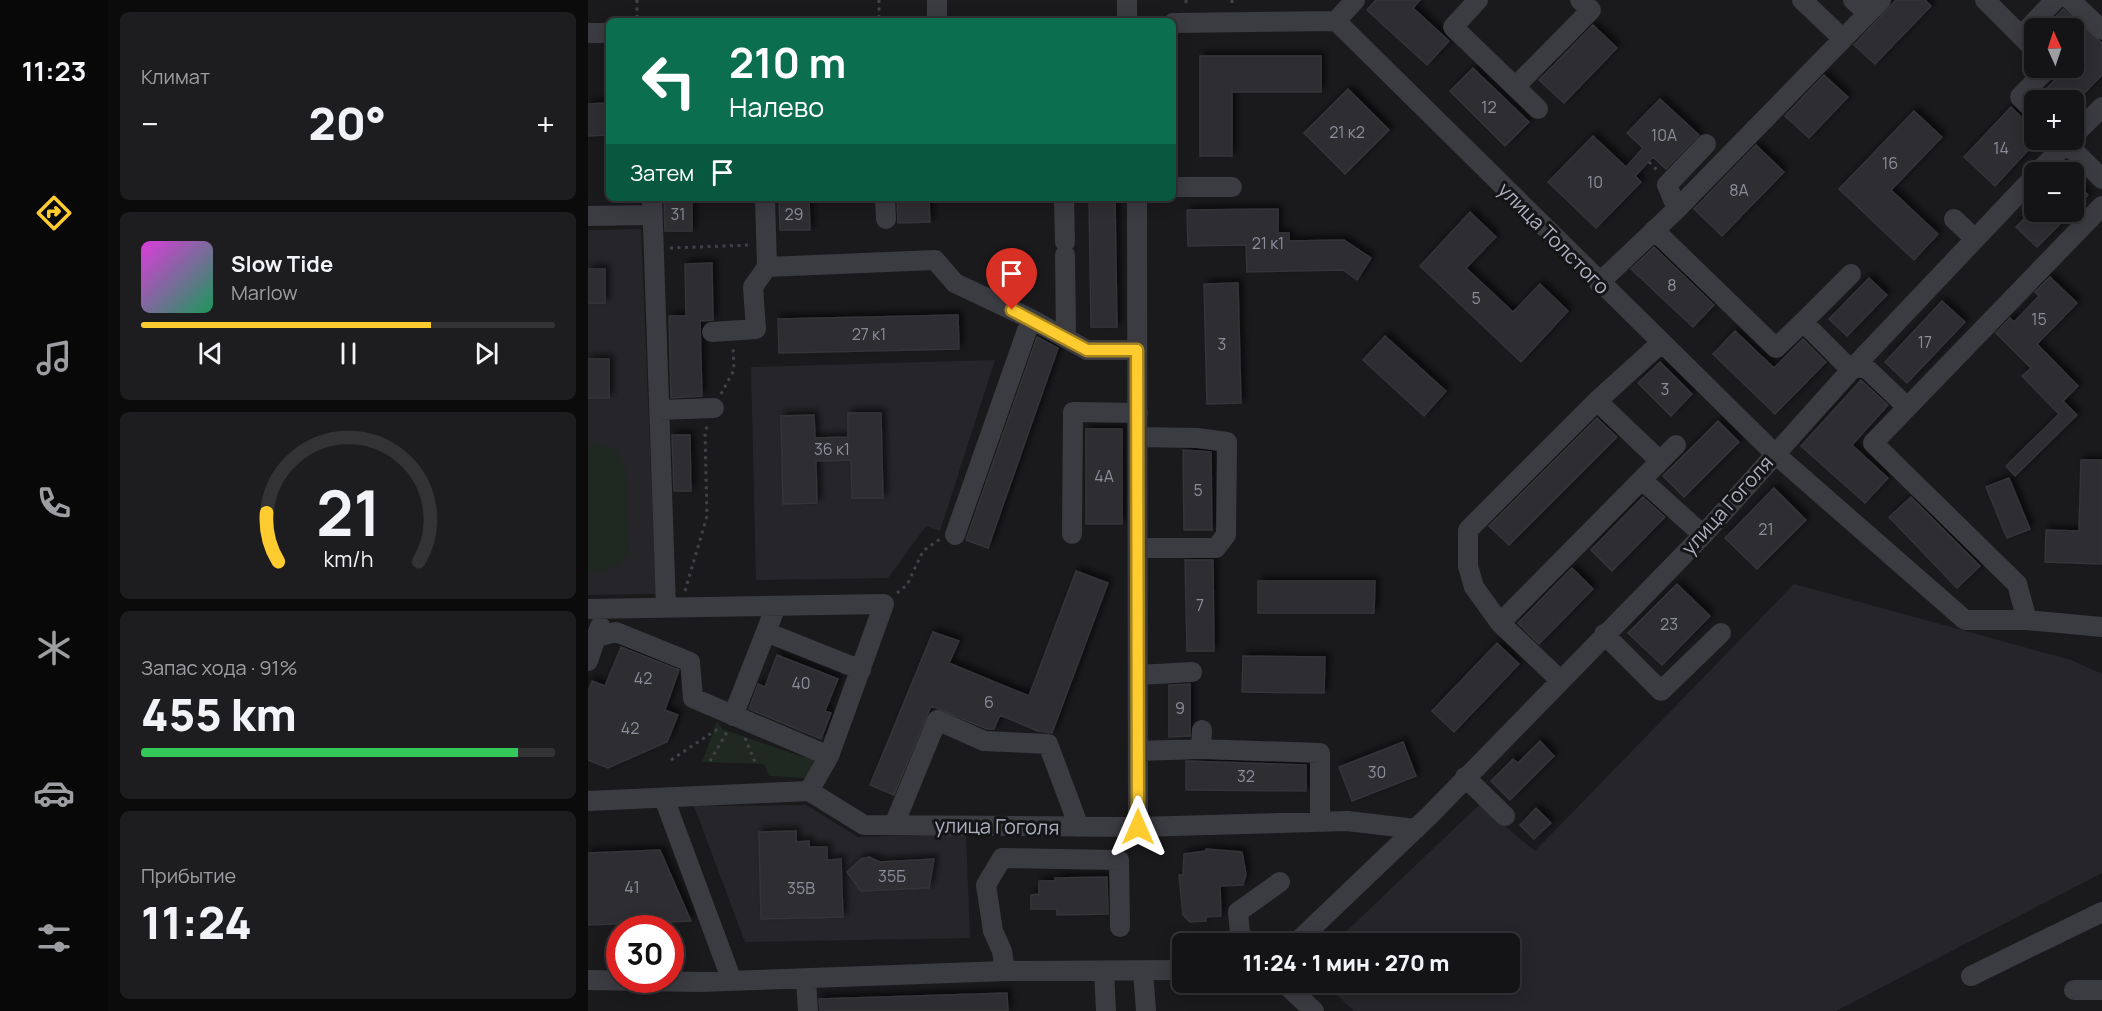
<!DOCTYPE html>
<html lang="ru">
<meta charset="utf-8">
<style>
body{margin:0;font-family:Manrope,sans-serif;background:#1d1d1f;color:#f1f3f6;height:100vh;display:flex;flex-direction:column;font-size:22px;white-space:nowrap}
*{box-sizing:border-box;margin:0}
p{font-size:20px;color:#9d9ea1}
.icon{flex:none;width:33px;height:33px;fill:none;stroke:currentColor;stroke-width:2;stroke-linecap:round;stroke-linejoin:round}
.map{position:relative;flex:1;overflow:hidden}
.drawer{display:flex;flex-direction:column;gap:12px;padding:12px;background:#0b0b0c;width:480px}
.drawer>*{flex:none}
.guide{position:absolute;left:18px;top:18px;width:570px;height:183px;border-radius:9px;box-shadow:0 3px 15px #0003,0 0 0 2px #333335;background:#0b6e4f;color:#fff;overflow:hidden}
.needle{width:39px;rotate:357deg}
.fabs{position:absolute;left:1436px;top:18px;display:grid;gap:12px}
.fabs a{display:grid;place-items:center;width:60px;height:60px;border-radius:9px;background:#141416;box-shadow:0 3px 15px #0003,0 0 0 2px #333335;font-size:30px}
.speed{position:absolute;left:18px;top:915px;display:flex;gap:12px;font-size:30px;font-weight:700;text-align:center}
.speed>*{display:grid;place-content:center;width:78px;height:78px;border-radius:50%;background:#141416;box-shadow:0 3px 15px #0003,0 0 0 2px #333335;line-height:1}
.speed .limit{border:9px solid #d22;background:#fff;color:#111}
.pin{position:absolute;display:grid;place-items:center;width:51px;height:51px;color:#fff;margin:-62px -26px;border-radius:50% 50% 50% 0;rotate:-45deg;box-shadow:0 0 6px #0007}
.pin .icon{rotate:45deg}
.me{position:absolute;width:66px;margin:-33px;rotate:0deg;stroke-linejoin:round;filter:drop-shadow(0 0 4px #0008)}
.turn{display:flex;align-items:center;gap:21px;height:126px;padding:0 24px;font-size:27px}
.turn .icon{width:78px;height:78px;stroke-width:2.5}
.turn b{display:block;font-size:42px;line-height:51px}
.then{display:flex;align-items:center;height:57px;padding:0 24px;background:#0003;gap:12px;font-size:22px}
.big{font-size:45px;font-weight:800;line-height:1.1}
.drawer .card{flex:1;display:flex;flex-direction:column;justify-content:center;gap:9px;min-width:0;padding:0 21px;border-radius:9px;background:#1d1d1f}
.drawer .dial{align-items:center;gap:0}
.dial svg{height:156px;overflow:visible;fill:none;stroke:#333335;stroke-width:7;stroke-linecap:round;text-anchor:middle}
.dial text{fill:#f1f3f6;stroke:none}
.song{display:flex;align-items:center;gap:18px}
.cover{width:72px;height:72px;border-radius:9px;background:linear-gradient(135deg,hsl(300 70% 55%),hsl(150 70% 35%))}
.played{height:6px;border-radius:3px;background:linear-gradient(90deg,#ffcc30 70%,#333335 70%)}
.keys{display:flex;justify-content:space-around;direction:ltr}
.heat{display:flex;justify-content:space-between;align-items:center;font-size:33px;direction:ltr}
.charge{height:9px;border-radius:4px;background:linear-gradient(90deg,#34c759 91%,#333335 0)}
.trip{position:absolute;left:584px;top:933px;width:348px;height:60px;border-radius:9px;background:#141416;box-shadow:0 3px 15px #0003,0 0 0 2px #333335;font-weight:800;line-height:60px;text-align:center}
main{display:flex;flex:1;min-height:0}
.tab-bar{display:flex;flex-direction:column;width:108px;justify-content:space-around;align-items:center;background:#080809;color:#9d9ea1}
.tab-bar .icon{width:42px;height:42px}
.tab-bar .active{color:#ffcc30}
.tab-bar b{font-size:27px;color:#f1f3f6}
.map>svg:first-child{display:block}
.built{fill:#26262a}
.green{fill:#1f2921}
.building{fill:#2d2d31;stroke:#343439;stroke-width:1.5;filter:url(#shadow)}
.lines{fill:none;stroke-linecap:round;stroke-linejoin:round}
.path{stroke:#404249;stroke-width:3;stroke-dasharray:3 4.5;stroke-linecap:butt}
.minor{stroke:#3b3b42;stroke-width:20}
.route-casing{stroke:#a6851f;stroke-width:15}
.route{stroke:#ffcc30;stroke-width:10}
.labels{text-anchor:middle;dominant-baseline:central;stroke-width:6;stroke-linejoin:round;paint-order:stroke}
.number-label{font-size:16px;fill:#8b8e9a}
.street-label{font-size:20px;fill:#abafbe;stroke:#151518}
</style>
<main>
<nav class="tab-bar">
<b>11:23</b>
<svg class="icon active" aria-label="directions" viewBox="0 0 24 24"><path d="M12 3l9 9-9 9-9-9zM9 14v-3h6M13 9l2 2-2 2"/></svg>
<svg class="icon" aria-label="music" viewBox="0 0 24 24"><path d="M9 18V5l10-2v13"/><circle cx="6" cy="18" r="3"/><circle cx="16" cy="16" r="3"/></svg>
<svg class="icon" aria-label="phone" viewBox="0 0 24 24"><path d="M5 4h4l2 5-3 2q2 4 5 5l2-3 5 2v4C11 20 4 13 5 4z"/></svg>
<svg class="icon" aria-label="climate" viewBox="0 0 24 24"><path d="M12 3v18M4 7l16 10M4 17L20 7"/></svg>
<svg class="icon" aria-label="car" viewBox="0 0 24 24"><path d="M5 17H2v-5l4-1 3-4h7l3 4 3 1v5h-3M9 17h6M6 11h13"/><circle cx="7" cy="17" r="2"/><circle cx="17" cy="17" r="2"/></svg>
<svg class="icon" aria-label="filters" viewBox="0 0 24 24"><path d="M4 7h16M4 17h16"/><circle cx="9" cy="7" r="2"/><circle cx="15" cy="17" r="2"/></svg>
</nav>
<section class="drawer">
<div class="card"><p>Климат</p>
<div class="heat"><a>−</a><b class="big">20°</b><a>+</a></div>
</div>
<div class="card">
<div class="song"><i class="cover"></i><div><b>Slow Tide</b><p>Marlow</p></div></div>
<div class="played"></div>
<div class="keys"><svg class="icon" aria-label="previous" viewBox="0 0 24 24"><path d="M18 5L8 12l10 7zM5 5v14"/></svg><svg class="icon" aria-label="pause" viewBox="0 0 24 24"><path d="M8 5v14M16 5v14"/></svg><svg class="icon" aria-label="next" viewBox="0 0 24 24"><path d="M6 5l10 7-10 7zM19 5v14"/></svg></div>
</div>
<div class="card dial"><svg viewBox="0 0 100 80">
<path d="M14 69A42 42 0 1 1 86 69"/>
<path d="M14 69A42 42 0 0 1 8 44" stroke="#ffcc30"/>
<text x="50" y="56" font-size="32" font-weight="700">21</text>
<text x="50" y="72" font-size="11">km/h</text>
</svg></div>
<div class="card"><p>Запас хода · 91%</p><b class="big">455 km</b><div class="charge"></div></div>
<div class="card"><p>Прибытие</p><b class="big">11:24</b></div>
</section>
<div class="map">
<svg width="1514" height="1011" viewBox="0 0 1514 1011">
<defs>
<filter id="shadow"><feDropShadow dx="4" dy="-4" stdDeviation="3" flood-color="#0009"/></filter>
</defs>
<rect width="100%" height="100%" fill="#1a1a1d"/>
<path class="built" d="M 53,229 L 68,594 L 0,595 L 0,230 Z
M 407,360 L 352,531 L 338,526 L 300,578 L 168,580 L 163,367 Z
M 1206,584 L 1483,660 L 1514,674 L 1514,873 L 1248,1011 L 766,1011 L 736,983 L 921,982 L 921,944 L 746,943 L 891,805 L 947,851 Z
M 218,805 L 270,837 L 378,834 L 382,938 L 157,942 L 106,806 Z"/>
<path class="green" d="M 7,444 L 27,449 L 38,468 L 41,553 C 27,569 22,574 0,571 L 0,446 Z
M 129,721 L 134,729 L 215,757 L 222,751 L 231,759 L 217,778 L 181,776 L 176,764 L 114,762 Z"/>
<path class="building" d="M 788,0 L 832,0 L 825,8 L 861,41 L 839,65 L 779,10 Z
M 1308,0 L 1337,0 L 1343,6 L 1287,64 L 1266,45 Z
M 1475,9 L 1514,43 L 1514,75 L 1485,105 L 1485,100 L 1459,100 L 1453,94 L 1479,68 L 1485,68 L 1485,28 L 1457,28 Z
M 1005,25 L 1029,48 L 976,103 L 951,80 Z
M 612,56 L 733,56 L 733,92 L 644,92 L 644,156 L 612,156 Z
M 885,68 L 941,122 L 917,146 L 862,91 Z
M 1236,75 L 1260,97 L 1221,138 L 1197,116 Z
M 760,89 L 801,130 L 757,174 L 716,133 Z
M 1072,99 L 1111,135 L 1078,169 L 1065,157 L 1047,176 L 1053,182 L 1008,228 L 960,182 L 1005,136 L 1038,167 L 1055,148 L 1039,133 Z
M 21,103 L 21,135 L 0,136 L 0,104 Z
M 1423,107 L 1446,129 L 1446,144 L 1407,186 L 1376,157 Z
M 1326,111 L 1354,137 L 1303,190 L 1350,234 L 1326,260 L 1251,189 Z
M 1168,145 L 1196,172 L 1134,236 L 1106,209 Z
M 1485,180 L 1500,195 L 1485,210 Z
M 76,198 L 104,198 L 104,231 L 77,231 Z
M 191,198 L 221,198 L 222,230 L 192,230 Z
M 309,198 L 341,198 L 342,222 L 310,223 Z
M 501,198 L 527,198 L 529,327 L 503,327 Z
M 690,209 L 690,233 L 701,233 L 701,241 L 756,240 L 783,258 L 769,280 L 755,270 L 659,272 L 658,245 L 600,246 L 599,210 Z
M 882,212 L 908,237 L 878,268 L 925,312 L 952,284 L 980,311 L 933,362 L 832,266 Z
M 1443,212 L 1484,212 L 1449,247 L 1428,227 Z
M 1066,247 L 1126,305 L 1105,327 L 1043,269 Z
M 124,263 L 125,320 L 112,321 L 114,396 L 83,398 L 81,316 L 98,316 L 97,264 Z
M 0,269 L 17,269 L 17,303 L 0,303 Z
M 1462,277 L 1489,303 L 1449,344 L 1490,386 L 1475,401 L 1489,415 L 1427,476 L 1418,466 L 1471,414 L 1434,376 L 1443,368 L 1408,333 L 1422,318 L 1426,322 L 1451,296 L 1447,292 Z
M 1281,278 L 1299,295 L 1259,336 L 1241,319 Z
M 650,283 L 653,403 L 619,404 L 616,284 Z
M 1354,301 L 1377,322 L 1319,383 L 1297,362 Z
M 370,315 L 371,349 L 191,353 L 190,319 Z
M 1147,331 L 1186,368 L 1215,339 L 1238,362 L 1187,414 L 1125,354 Z
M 797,336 L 858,391 L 836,416 L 775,360 Z
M 449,337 L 470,348 L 400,548 L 378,540 Z
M 0,359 L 21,359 L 21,398 L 0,398 Z
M 1072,362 L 1104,394 L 1083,416 L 1050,383 Z
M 1273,380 L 1300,405 L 1264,445 L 1300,478 L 1277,503 L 1213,446 Z
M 260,413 L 293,413 L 295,498 L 264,498 L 263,460 L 228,461 L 229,503 L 195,504 L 193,416 L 226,415 L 227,438 L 260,437 Z
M 1009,418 L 1029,437 L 921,545 L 901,526 Z
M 1130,421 L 1151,442 L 1096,497 L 1075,476 Z
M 498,429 L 534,429 L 534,524 L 498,524 Z
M 84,435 L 102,435 L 103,491 L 86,491 Z
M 595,450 L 623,452 L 624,530 L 596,530 Z
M 1493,460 L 1514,460 L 1514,564 L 1457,562 L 1458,530 L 1491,531 Z
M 1421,478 L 1442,529 L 1419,538 L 1398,487 Z
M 1186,488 L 1218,520 L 1169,569 L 1137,538 Z
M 1055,497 L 1077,517 L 1024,571 L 1003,550 Z
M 1323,497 L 1392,566 L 1369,588 L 1301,517 Z
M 597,560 L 625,560 L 626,651 L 599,651 Z
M 984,568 L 1005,589 L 951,644 L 930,623 Z
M 488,571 L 520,583 L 464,733 L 450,731 L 412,715 L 406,729 L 399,729 L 343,706 L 306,795 L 282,785 L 345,632 L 371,641 L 361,663 L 441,696 Z
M 670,581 L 787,581 L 786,613 L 670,613 Z
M 1089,584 L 1122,616 L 1074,665 L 1040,633 Z
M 909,643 L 931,664 L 866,732 L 844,711 Z
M 33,647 L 91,670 L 77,710 L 90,715 L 79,742 L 20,768 L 0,760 L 0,692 L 4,681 L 17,686 Z
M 189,655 L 250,679 L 237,711 L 243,713 L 233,739 L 161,709 L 170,684 L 177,687 Z
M 655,656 L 737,657 L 736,693 L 654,692 Z
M 602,684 L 602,736 L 581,737 L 581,685 Z
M 952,741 L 966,756 L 922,800 L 903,781 L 925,759 L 930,763 Z
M 815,742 L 828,776 L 764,801 L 751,767 Z
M 598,761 L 718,765 L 718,791 L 598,790 Z
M 948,808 L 963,823 L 946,839 L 932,825 Z
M 208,831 L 208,842 L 221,841 L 221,847 L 239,847 L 239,860 L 253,859 L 255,917 L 173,919 L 171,832 Z
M 618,849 L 654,852 L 658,874 L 655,885 L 632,886 L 633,916 L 618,917 L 618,921 L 602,922 L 595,915 L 591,875 L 595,875 L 596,854 L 618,851 Z
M 72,850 L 103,921 L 0,925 L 0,853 Z
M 281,857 L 292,862 L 346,859 L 341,888 L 273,891 L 259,872 L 273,859 Z
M 519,877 L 520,914 L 469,915 L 469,909 L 443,909 L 443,895 L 451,894 L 451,881 L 467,881 L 467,878 Z
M 419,993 L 420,1011 L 232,1011 L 231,999 Z"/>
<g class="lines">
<path class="path" d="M 49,0 L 49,21
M 291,0 L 291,21
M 598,0 L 598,4
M 644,0 L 644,3
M 1061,162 L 1070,171
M 82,248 L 163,245
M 133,394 L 146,370 L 145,347
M 97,591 L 119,516 L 117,431 L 120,425
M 309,593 L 319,585 L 335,551 L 352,539
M 157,738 L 167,762
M 83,760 L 131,728
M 122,761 L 139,732"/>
<path class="minor" d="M 349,0 L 349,21
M 539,0 L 539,21
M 890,0 L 865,27 L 950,109
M 1214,0 L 1254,38
M 1265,0 L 1279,13
M 1397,0 L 1446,49
M 1482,0 L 1514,30
M 748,21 L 1186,453 L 1377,620 L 1439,620 L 1514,627
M 585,23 L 748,21 L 767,0
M 0,33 L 21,33
M 1433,36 L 1467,0
M 927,87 L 1003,10 L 992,0
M 1446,111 L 1432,97 L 1460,68
M 1485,136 L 1514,107
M 1475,140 L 1514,179
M 1450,172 L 1482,140
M 585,187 L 644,187
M 64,198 L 78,608
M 177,198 L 179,267 L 347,260 L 367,283 L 443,319
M 297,198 L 298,219
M 476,198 L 477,242
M 549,198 L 550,827
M 1089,209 L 1079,185 L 1118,144
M 0,216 L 64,215
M 1366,219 L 1387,239
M 1066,230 L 1188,348 L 1215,322 L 1263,370 L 1276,366 L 1318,406
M 477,255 L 478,338
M 1011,283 L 1089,209 L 1293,0
M 1215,322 L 1263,274
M 124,332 L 168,329 L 165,287 L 179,267
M 1009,401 L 1072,461
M 71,410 L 126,408
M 550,437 L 609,438 L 639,442 L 638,535 L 628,548 L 551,548
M 1054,480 L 1115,535
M 484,534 L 485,412 L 550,413
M 367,535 L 443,319 L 499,350 L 549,350
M 0,609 L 296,604 L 241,756 L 221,791
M 1439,620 L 1429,584 L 1285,443 L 1514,206
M 912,623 L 1088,445
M 178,632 L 273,670
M 1016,634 L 1073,691 L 1133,633
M 8,637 L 28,632 L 102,662 L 105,698 L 241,756
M 0,661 L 12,626
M 550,675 L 604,672
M 972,680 L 912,623 L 886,587 L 880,566 L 880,530 L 1009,401 L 1073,343
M 145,716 L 188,606
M 613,749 L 732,753 L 732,821
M 550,751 L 613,749 L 614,730
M 877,777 L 917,816
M 76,798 L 144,981
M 0,801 L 221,791 L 276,825 L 550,827 L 759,821 L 828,829
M 306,825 L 349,720 L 396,741 L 460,744 L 491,827
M 653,944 L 650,912 L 692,882
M 707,944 L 842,815 L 1115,535 L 1263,370 L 1446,177
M 417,971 L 414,951 L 405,931 L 398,885 L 414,858 L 531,860 L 532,927
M 555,971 L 558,1011
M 516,972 L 518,1011
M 1383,976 L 1514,912
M 218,979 L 220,1011
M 0,980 L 111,982 L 417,971 L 594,970
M 695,982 L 726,1011
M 1486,990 L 1514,990"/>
</g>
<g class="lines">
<defs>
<path id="route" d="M 424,310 L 499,350 L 549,350 L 550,827"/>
</defs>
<use href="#route" class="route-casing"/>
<use href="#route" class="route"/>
</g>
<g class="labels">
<g class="number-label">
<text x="901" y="107">12</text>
<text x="759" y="132">21 к2</text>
<text x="1076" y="135">10А</text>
<text x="1413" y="148">14</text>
<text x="1302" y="163">16</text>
<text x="1007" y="182">10</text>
<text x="1151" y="190">8А</text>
<text x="90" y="214">31</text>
<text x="206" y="214">29</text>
<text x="680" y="243">21 к1</text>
<text x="1084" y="285">8</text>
<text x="888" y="298">5</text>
<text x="1451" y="319">15</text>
<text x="281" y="334">27 к1</text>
<text x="1337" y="342">17</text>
<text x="634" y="344">3</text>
<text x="1077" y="389">3</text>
<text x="244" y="449">36 к1</text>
<text x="516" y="476">4А</text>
<text x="610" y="490">5</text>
<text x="1178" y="529">21</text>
<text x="612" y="605">7</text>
<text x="1081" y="624">23</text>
<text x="55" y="678">42</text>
<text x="213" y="683">40</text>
<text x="401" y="702">6</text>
<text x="592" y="708">9</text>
<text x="42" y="728">42</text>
<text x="789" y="772">30</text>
<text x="658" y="776">32</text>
<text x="304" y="876">35Б</text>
<text x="44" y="887">41</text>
<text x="213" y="888">35В</text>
</g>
<g class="street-label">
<text transform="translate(966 238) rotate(45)">улица Толстого</text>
<text transform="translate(1139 505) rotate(-48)">улица Гоголя</text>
<text transform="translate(409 826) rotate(1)">улица Гоголя</text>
</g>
</g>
</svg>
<div class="fabs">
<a><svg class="needle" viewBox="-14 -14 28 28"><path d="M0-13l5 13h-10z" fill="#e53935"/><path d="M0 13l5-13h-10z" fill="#9d9ea1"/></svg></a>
<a>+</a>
<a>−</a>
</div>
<div class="speed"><div class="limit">30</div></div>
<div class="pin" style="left:424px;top:310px;background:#d93025"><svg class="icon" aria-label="arrive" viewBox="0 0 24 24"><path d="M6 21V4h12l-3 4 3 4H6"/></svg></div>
<svg class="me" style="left:550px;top:827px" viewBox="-20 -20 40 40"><path d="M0-17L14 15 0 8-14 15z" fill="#ffcc30" stroke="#fff" stroke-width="4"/></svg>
<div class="trip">11:24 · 1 мин · 270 m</div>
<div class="guide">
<div class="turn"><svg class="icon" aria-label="left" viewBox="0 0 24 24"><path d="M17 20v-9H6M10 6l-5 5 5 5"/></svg><div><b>210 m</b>Налево</div></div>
<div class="then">Затем<svg class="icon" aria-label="arrive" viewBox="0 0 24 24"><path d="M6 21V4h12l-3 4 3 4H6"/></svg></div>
</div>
</div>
</main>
